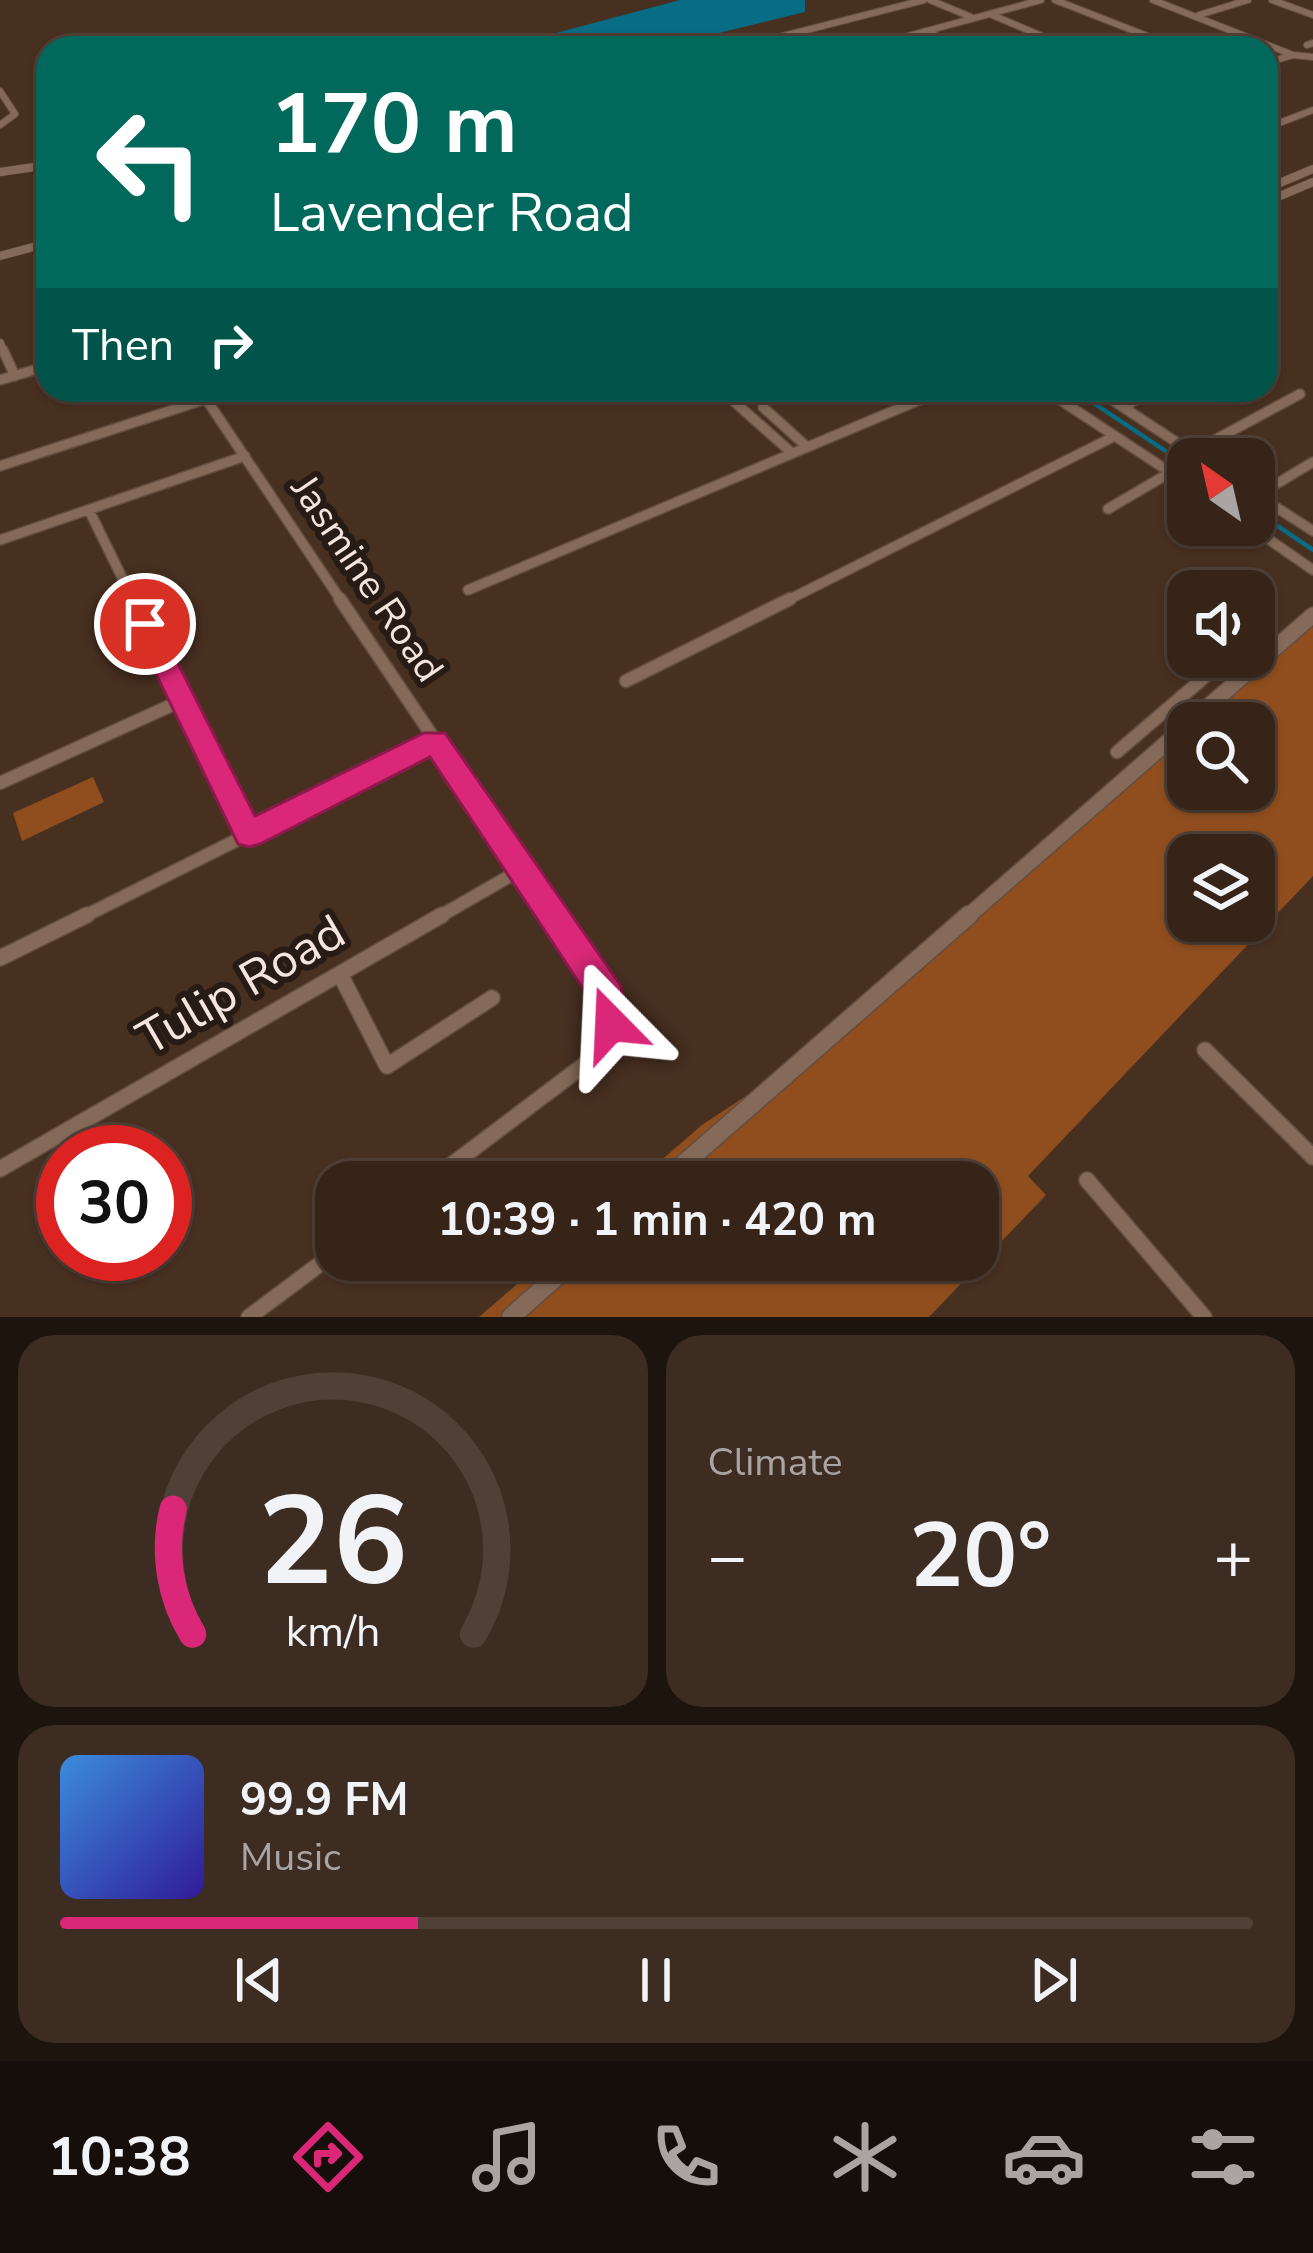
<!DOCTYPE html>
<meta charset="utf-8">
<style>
body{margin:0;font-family:"Nunito Sans",sans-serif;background:#3d2c22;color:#f1f3f6;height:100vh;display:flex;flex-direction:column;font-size:45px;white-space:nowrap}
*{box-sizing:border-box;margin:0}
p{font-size:39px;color:#aaa4a2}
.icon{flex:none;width:66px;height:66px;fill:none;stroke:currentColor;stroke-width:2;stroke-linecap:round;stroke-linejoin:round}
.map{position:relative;height:1317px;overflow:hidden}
.side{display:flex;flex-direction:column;gap:18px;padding:18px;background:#1e140e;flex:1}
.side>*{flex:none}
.top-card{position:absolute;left:36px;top:36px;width:1242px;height:366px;border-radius:36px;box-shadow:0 3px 9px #0004,0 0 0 3px #504138;background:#00695c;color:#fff;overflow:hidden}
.needle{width:78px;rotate:326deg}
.controls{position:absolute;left:1167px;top:438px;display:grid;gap:24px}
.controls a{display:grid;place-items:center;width:108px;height:108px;border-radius:24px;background:#362419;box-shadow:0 3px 9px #0004,0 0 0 3px #504138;font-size:60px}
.speed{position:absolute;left:36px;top:1125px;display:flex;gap:24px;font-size:60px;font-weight:700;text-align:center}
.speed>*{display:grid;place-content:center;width:156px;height:156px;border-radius:50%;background:#362419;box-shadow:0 3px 9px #0004,0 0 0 3px #504138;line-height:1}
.speed .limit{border:18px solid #d22;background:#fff;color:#111}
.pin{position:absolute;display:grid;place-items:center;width:102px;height:102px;color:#fff;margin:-51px;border:6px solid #fff;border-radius:50%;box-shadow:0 3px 12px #0007}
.me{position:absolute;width:132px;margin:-66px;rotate:339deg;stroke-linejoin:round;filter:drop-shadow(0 0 9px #0008)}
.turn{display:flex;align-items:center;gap:42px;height:252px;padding:0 36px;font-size:54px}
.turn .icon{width:156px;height:156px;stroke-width:2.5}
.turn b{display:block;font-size:84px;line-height:102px}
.then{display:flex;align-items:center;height:114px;padding:0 36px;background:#0003;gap:24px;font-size:45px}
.big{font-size:90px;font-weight:700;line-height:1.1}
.side .card{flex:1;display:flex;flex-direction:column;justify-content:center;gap:18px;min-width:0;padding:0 42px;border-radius:36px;background:#3d2c22}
.side .dial{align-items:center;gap:0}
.dial svg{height:312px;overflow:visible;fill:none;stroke:#504138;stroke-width:7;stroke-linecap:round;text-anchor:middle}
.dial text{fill:#f1f3f6;stroke:none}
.song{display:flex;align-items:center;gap:36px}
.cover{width:144px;height:144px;border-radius:18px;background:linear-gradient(135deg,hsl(210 70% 55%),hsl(250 70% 35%))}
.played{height:12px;border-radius:6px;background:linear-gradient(90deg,#db2777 30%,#504138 30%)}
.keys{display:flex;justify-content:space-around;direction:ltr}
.heat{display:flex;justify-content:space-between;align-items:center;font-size:66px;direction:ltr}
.side .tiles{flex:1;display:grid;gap:18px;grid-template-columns:1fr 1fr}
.card:last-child{grid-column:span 2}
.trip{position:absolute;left:315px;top:1161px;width:684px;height:120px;border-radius:36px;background:#362419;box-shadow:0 3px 9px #0004,0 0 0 3px #504138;font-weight:700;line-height:120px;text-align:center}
.dock{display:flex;height:192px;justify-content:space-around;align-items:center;background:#160e0a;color:#aaa4a2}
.dock .icon{width:84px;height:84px}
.dock .on{color:#db2777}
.dock b{font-size:54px;color:#f1f3f6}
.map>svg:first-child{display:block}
.green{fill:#904e1e;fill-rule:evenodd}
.water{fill:#076c84}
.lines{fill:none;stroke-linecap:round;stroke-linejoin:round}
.stream{stroke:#076c84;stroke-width:4.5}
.minor-far4-casing{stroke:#624d40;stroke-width:8}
.minor-far3-casing{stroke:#624d40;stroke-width:9}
.minor-far2-casing{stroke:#624d40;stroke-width:12}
.minor-far1-casing{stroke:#624d40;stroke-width:15}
.minor-casing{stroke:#624d40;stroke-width:18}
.tertiary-far1-casing{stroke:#624d40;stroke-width:18}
.tertiary-casing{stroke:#624d40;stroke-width:21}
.minor-far4{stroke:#856a59;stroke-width:6}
.minor-far3{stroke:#856a59;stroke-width:8}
.minor-far2{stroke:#856a59;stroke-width:9}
.minor-far1{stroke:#856a59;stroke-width:12}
.minor{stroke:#856a59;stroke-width:15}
.tertiary-far1{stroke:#856a59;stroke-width:15}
.tertiary{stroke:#856a59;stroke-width:18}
.route{fill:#db2777;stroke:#8e194d;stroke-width:3}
.labels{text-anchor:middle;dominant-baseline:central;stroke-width:12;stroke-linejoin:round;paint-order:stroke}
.street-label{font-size:39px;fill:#f5e5dc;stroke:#261b15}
.near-street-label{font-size:48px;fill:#f5e5dc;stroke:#261b15}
</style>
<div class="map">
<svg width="1313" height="1317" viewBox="0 0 1313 1317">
<rect width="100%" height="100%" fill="#483021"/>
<path class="green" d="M 1313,607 L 1313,876 L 1028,1176 L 1046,1195 L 929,1317 L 479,1317 L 545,1260 L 978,1260 L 978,1182 L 636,1182 L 702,1125 L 814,1051 ZM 1188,723 L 1254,723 L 1254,789 L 1188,789 ZM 1188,855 L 1254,855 L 1254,921 L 1188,921 Z
M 93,777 L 104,802 L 22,841 L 13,813 Z"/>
<path class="water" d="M 680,0 L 805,0 L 805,12 L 657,48 L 500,48 Z"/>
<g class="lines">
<path class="stream" d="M 1074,390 L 1188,466
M 1254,510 L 1313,550"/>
<defs>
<path id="minor-far4" d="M 930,0 L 971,17
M 1055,0 L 1178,48
M 1153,0 L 1293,55
M 1272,0 L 1313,15
M 990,14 L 1070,48
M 1199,15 L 1248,0
M 926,31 L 962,48
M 1307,45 L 1313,43
M 736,48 L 924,0
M 864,48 L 1041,0
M 1266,63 L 1293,55 L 1313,57
M 0,91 L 15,114 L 0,125
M 1266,128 L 1313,110"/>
<path id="minor-far3" d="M 0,172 L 48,165
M 1268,188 L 1313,169
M 1280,196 L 1313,182
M 0,256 L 48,243
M 0,343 L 4,353"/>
<path id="minor-far2" d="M 3,350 L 15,376
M 0,380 L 48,366
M 200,390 L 342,602
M 618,390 L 624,390
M 721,390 L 792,453
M 790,390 L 764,402 L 763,407 L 807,447
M 1045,390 L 1188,484
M 1097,390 L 1202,459
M 1129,411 L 1128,404 L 1156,390
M 1198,456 L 1198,449 L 1300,394
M 0,466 L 206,399
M 1254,493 L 1313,531
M 1264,499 L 1263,492 L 1313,462
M 1108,509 L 1171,472
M 89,510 L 134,602
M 1248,525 L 1313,570
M 0,540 L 245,456
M 468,590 L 943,390
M 784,602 L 1113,437"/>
<path id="minor-far1" d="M 133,599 L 249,834
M 340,599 L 555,918
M 1174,638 L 1188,647
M 626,681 L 790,599
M 1117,752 L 1228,657
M 0,783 L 183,700
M 81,918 L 435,741
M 437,918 L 522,869"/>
<path id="minor" d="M 0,958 L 87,915
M 340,974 L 387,1066 L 492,998
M 1205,1050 L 1313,1157
M 0,1169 L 442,915
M 1087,1180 L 1204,1317
M 429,1182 L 592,1059 L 611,1024 L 609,998 L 553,915
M 249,1317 L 336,1252"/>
<path id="tertiary-far1" d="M 966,918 L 1313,615"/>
<path id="tertiary" d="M 663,1182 L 969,915
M 511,1317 L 575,1260"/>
</defs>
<use href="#minor-far4" class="minor-far4-casing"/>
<use href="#minor-far3" class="minor-far3-casing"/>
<use href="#minor-far2" class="minor-far2-casing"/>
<use href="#minor-far1" class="minor-far1-casing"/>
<use href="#minor" class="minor-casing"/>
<use href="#tertiary-far1" class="tertiary-far1-casing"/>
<use href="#tertiary" class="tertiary-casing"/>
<use href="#minor-far4" class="minor-far4"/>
<use href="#minor-far3" class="minor-far3"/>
<use href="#minor-far2" class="minor-far2"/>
<use href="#minor-far1" class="minor-far1"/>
<use href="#minor" class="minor"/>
<use href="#tertiary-far1" class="tertiary-far1"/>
<use href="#tertiary" class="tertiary"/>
</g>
<path class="route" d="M 145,614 L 158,624 L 255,816 L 424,733 L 445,733 L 621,986 L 629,1024 L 624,1037 L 611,1042 L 599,1037 L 592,1002 L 430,757 L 260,844 L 249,847 L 238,844 L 132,624 Z"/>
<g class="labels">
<g class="street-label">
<text transform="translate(367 579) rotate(56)">Jasmine Road</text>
</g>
<g class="near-street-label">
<text transform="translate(241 985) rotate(-30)">Tulip Road</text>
</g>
</g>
</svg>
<div class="controls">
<a><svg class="needle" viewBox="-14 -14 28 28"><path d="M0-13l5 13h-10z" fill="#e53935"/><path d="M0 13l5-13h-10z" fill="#aaa4a2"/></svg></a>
<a><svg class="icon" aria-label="sound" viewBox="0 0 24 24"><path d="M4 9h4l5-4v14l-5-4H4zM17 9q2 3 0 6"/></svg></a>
<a><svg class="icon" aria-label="search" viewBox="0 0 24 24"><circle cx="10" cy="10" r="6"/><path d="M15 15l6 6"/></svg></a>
<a><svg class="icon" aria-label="layers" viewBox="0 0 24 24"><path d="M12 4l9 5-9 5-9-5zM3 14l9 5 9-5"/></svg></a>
</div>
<div class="speed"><div class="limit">30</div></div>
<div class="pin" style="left:145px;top:624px;background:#d93025"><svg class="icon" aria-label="arrive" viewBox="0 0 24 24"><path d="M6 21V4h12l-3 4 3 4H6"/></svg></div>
<svg class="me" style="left:611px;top:1024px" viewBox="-20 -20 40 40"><path d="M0-17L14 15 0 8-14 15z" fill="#db2777" stroke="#fff" stroke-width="4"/></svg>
<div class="trip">10:39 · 1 min · 420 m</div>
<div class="top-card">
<div class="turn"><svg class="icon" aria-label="left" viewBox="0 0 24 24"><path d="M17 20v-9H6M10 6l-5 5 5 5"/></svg><div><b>170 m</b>Lavender Road</div></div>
<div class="then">Then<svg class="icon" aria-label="right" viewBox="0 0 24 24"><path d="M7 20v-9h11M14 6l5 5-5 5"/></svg></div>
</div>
</div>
<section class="side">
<div class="tiles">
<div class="card dial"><svg viewBox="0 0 100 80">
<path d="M14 69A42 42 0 1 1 86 69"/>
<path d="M14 69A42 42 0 0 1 9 37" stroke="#db2777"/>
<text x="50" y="56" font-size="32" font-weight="700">26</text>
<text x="50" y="72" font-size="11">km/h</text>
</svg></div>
<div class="card"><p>Climate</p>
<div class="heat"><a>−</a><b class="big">20°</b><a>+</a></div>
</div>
<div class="card">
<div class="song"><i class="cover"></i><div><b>99.9 FM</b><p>Music</p></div></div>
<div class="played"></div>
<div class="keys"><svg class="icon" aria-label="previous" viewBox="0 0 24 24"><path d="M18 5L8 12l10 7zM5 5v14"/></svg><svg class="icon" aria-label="pause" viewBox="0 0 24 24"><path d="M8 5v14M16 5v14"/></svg><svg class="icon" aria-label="next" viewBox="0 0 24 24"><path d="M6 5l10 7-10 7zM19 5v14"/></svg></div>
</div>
</div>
</section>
<nav class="dock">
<b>10:38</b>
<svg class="icon on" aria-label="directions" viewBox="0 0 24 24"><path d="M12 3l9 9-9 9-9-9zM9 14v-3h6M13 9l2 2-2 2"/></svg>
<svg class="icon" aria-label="music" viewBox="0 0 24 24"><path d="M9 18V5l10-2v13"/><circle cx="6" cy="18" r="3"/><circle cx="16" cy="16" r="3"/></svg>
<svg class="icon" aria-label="phone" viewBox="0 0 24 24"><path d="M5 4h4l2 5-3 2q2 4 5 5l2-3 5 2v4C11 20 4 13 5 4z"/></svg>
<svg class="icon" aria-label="climate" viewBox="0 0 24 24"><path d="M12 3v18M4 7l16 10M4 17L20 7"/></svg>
<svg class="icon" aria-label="car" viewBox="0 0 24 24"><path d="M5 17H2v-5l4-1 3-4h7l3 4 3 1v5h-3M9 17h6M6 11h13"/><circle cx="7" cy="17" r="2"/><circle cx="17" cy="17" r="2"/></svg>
<svg class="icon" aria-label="filters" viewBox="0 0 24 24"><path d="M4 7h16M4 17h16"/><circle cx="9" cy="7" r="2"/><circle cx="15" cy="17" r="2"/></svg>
</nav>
